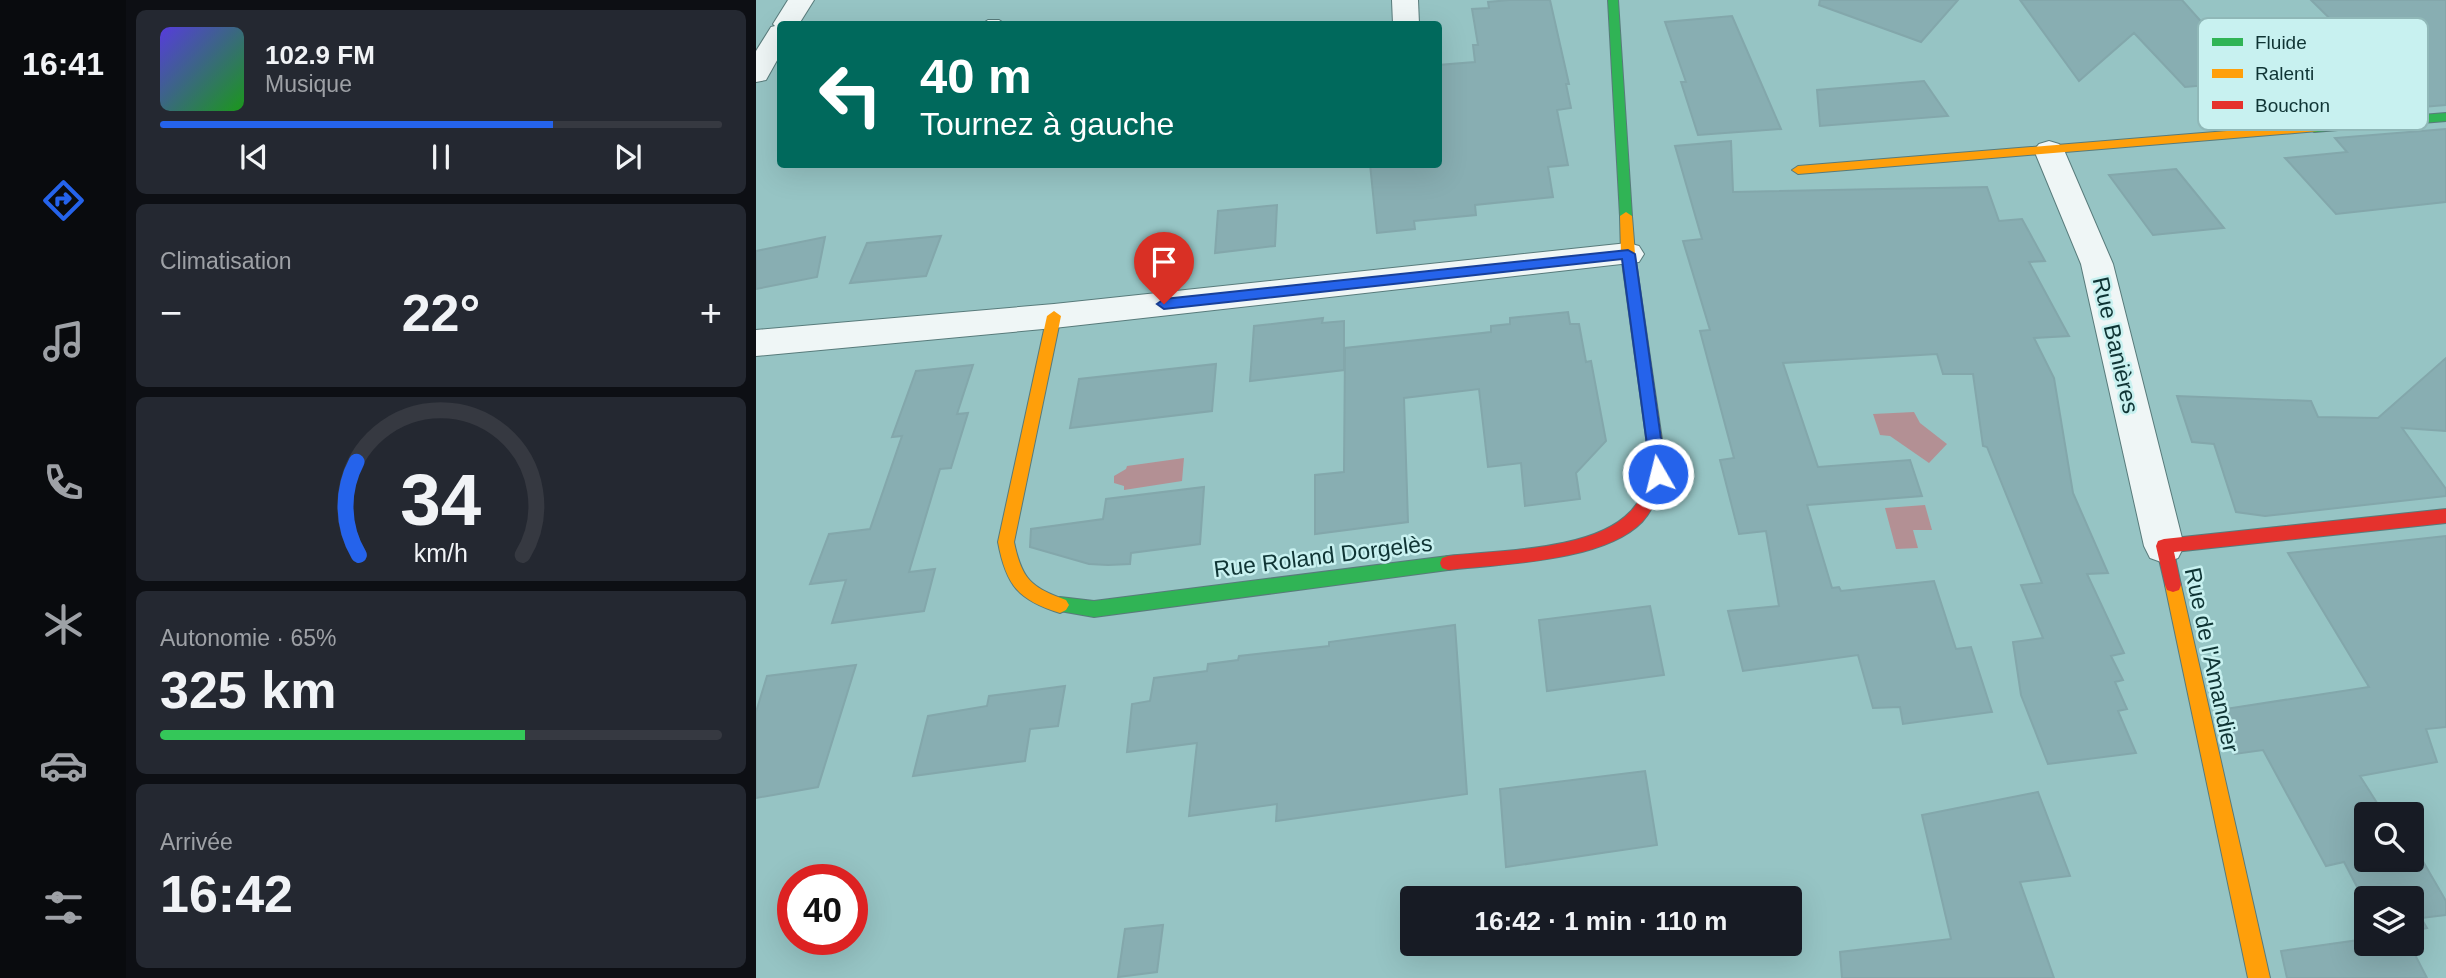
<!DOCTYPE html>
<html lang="fr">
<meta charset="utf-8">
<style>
body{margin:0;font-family:Arial,sans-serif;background:#242831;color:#f1f3f6;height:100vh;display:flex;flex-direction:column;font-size:26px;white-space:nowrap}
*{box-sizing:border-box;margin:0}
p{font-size:23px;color:#9ea1a6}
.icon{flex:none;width:38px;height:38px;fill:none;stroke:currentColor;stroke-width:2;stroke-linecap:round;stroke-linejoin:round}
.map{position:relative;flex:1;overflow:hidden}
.drawer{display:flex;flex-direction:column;gap:10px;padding:10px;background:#0d0f14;width:630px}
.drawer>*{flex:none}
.banner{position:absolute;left:21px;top:21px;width:665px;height:147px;border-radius:7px;box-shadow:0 7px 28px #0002;background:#00695c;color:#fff;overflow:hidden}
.fabs{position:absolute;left:1598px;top:802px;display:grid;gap:14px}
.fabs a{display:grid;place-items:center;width:70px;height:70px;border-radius:7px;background:#171b24;box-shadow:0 7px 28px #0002;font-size:35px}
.speed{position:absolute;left:21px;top:864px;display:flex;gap:14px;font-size:35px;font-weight:700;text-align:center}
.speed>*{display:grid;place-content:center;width:91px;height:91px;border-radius:50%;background:#171b24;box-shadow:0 7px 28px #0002;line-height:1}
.speed .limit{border:10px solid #d22;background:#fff;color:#111}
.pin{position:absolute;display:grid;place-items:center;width:60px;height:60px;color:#fff;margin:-72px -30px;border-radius:50% 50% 50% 0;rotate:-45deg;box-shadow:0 0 7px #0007}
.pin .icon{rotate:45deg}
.me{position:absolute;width:77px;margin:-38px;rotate:352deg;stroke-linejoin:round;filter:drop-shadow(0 0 5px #0008)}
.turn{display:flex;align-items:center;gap:24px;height:147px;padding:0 28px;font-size:32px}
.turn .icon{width:91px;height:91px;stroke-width:2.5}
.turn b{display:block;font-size:49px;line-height:60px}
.big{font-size:52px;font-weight:700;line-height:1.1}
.drawer .card{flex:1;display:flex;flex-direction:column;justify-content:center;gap:10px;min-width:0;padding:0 24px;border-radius:10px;background:#242831}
.drawer .dial{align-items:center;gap:0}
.dial svg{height:182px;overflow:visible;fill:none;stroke:#363941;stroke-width:7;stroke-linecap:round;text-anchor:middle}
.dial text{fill:#f1f3f6;stroke:none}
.song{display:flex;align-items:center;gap:21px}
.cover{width:84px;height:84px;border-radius:10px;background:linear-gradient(135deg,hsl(250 70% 55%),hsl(120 70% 35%))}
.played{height:7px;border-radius:4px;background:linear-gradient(90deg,#2563eb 70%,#363941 70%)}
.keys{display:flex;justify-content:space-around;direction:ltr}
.heat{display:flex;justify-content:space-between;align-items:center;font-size:38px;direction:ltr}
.charge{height:10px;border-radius:5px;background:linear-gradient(90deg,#34c759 65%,#363941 0)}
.trip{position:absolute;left:644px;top:886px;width:402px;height:70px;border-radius:7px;background:#171b24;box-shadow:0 7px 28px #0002;font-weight:700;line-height:70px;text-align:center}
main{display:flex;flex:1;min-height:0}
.menu{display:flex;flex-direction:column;width:126px;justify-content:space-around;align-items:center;background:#090b0e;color:#9ea1a6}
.menu .icon{width:49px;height:49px}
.menu .current{color:#2563eb}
.menu b{font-size:32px;color:#f1f3f6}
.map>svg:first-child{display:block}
.water{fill:#b39094}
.building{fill:#88aeb2;stroke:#83a7ab;stroke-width:2}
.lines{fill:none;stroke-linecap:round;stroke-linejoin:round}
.lane-casing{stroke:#587b7b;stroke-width:2}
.street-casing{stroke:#587b7b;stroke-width:2}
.fast-casing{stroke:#587b7b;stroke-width:2}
.slow-casing{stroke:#587b7b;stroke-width:2}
.jam-casing{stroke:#587b7b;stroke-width:2}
.lane{fill:#eff6f6;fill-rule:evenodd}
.street{fill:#eff6f6;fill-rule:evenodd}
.fast{fill:#30b455;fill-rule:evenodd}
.slow{fill:#ff9f0a;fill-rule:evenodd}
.jam{fill:#e5322d;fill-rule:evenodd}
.route{fill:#2563eb;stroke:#184099;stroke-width:2}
.labels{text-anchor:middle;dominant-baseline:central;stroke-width:5;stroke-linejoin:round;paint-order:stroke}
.street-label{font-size:23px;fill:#0f3434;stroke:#c8f1f0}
.key{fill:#c8f1f0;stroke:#90b8b8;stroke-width:2}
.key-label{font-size:19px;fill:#0f3434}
</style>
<main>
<nav class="menu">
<b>16:41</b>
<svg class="icon current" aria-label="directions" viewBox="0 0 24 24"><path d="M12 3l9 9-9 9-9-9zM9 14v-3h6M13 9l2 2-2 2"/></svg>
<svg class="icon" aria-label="music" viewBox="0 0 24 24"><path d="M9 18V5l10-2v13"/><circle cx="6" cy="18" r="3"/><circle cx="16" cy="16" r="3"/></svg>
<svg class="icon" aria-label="phone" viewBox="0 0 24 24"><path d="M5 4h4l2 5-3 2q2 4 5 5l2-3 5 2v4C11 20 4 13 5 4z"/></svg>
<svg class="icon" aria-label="climate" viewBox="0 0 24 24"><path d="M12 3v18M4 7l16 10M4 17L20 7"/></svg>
<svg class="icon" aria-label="car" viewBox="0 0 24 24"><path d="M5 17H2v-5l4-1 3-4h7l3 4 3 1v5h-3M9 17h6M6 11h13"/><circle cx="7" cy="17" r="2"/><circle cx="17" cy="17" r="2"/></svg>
<svg class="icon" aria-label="filters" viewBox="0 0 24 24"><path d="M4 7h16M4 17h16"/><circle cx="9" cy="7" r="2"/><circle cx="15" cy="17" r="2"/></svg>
</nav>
<section class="drawer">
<div class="card">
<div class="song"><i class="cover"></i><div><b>102.9 FM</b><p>Musique</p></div></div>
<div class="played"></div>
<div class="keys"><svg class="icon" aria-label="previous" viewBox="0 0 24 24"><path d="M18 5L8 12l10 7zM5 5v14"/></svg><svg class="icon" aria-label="pause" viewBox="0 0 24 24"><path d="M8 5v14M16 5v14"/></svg><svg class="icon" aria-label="next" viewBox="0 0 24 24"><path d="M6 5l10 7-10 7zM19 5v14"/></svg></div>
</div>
<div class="card"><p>Climatisation</p>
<div class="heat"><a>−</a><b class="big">22°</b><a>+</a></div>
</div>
<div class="card dial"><svg viewBox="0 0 100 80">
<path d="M14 69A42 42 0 1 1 86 69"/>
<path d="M14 69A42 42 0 0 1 13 28" stroke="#2563eb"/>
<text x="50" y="56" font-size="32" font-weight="700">34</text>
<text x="50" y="72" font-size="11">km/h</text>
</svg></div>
<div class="card"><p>Autonomie · 65%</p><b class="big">325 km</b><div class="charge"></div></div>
<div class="card"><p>Arrivée</p><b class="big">16:42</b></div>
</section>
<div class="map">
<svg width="1690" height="978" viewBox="0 0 1690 978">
<rect width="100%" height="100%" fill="#96c4c4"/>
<path class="water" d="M 1158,412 L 1164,423 L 1191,444 L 1173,463 L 1134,436 L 1124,435 L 1117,414 Z
M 428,458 L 426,481 L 368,490 L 368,486 L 358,483 L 358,476 L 370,469 L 371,466 Z
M 1169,505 L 1176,530 L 1157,530 L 1162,548 L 1140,549 L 1129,508 Z"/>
<path class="building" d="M 753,0 L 794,0 L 813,84 L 810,84 L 815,108 L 801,110 L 812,165 L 792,167 L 797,197 L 719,205 L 720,215 L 658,221 L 659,229 L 621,233 L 614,164 L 682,164 L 682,65 L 719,62 L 717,45 L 722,45 L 716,9 L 733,8 L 732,2 Z
M 1064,0 L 1202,0 L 1165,42 L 1063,5 Z
M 1264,0 L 1426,0 L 1498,81 L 1429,87 L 1378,33 L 1323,81 Z
M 1555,0 L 1690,0 L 1690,105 L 1559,116 L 1530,84 L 1622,79 L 1618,74 L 1629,73 Z
M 976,16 L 1025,129 L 942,135 L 925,82 L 930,82 L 909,22 Z
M 1168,81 L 1192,116 L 1064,126 L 1061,90 Z
M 1690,129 L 1690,202 L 1580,214 L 1529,158 L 1591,152 L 1579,138 Z
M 975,141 L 977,192 L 1231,187 L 1243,221 L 1266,219 L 1289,261 L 1273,262 L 1313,336 L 1278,338 L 1298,378 L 1317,493 L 1352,573 L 1331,574 L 1368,653 L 1355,656 L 1367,680 L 1359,682 L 1371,709 L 1362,711 L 1380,753 L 1292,764 L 1265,695 L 1257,642 L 1287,638 L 1265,585 L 1286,583 L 1231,447 L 1227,446 L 1217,374 L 1187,374 L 1181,354 L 1027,363 L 1062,467 L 1154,460 L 1166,496 L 1051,505 L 1076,588 L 1083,587 L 1085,591 L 1178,581 L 1200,649 L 1215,647 L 1236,712 L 1147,724 L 1144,707 L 1117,708 L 1102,655 L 987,671 L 972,611 L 1023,606 L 1010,531 L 983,534 L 964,460 L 978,458 L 944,331 L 954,330 L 927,241 L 946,239 L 919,146 Z
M 1420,169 L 1468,228 L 1397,235 L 1353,175 Z
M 521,205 L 519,246 L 459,253 L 462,211 Z
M 185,236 L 170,276 L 94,283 L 111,243 Z
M 69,237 L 61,277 L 0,289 L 0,251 Z
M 812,312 L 814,324 L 823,324 L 830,362 L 835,361 L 850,441 L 820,473 L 824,499 L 769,506 L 765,463 L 732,467 L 723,389 L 648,398 L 652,522 L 559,534 L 559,475 L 588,472 L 589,348 L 735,332 L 735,326 L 754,324 L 754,318 Z
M 567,318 L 566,323 L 588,321 L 588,370 L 494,381 L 498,326 Z
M 1690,358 L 1690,431 L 1646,428 L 1690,489 L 1690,496 L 1509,516 L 1480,512 L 1458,444 L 1436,442 L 1421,396 L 1555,401 L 1562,417 L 1622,418 Z
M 460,364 L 456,411 L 314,428 L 323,379 Z
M 217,365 L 201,414 L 212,413 L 195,468 L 184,469 L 153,572 L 179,569 L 168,611 L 76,623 L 90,580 L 54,584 L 73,534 L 114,529 L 146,436 L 136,437 L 160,371 Z
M 448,487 L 444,544 L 375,553 L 374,564 L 352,565 L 333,564 L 274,547 L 275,529 L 347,519 L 350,499 Z
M 1690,536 L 1690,727 L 1670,729 L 1681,762 L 1604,776 L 1628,814 L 1610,814 L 1610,859 L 1656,859 L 1656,851 L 1661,851 L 1690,901 L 1690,915 L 1665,918 L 1671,928 L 1656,931 L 1656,898 L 1610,898 L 1610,904 L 1588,862 L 1570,866 L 1507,750 L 1479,754 L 1469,709 L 1613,687 L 1532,553 Z
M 894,606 L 908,675 L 791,691 L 783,620 Z
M 699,625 L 711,794 L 520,821 L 521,804 L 433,816 L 441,743 L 371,752 L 376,704 L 394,701 L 398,678 L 451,671 L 452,664 L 482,660 L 483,656 L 573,646 L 573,642 Z
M 100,665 L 62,787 L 0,798 L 0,712 L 11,676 Z
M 309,686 L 302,726 L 274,729 L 269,761 L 157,776 L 172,716 L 231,706 L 233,696 Z
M 889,771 L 901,845 L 750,867 L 744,789 Z
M 1282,792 L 1314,876 L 1264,882 L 1298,978 L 1086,978 L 1084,952 L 1195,939 L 1166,815 Z
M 407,925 L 401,972 L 362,977 L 369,929 Z
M 1610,939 L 1610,943 L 1653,943 L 1671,978 L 1531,978 L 1525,951 Z"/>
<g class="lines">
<defs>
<path id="lane" d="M 243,20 L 249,24 L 226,24 L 232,20 Z"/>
<path id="street" d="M 32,0 L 58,0 L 43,24 L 24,24 L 24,55 L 10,80 L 0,82 L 0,51 L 15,27 L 19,26 L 17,24 Z
M 636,0 L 662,0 L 663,24 L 637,24 Z
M 1293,141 L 1303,144 L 1308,150 L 1357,264 L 1428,546 L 1422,558 L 1408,563 L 1394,558 L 1388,546 L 1325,264 L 1278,150 L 1283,144 Z
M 872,243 L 883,246 L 888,254 L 883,262 L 298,328 L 0,356 L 0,330 L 298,304 Z"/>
<path id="fast" d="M 852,0 L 862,0 L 876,216 L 870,220 L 864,216 Z
M 1690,113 L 1690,121 L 1558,132 L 1552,128 L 1558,124 Z
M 692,556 L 698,558 L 700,563 L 698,568 L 692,570 L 338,617 L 298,610 L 295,605 L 298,600 L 304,597 L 338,601 Z"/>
<path id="slow" d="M 1558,124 L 1562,125 L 1562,131 L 1042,174 L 1036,170 L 1042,166 Z
M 870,212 L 876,216 L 879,254 L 911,474 L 907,484 L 895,484 L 893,479 L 895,474 L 865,254 L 864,216 Z
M 298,311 L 305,316 L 258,542 C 266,580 275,587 310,600 L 313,605 L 310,610 L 304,613 C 262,600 250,585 242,542 L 291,316 Z
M 1417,578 L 1423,580 L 1425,585 L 1514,978 L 1492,978 L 1409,585 L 1411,580 Z"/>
<path id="jam" d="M 901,473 L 907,474 L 909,479 C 903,494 897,510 886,522 C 847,562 745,564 692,570 L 686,568 L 684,563 L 686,558 L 692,556 C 743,550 837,551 874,512 C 885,501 889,488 895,474 Z
M 1690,509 L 1690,523 L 1418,552 L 1425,585 L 1423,590 L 1417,592 L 1411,590 L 1409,585 L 1400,546 L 1402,541 L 1408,539 Z"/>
</defs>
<use href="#lane" class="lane-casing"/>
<use href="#street" class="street-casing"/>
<use href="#fast" class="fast-casing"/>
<use href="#slow" class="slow-casing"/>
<use href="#jam" class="jam-casing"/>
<use href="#lane" class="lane"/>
<use href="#street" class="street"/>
<use href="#fast" class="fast"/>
<use href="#slow" class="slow"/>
<use href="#jam" class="jam"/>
</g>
<path class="route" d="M 872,250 L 879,254 L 910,474 L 902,480 L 895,474 L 866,259 L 408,309 L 401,304 L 408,299 Z"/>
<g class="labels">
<g class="street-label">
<text transform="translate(1360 345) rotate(77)">Rue Banières</text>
<text transform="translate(567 556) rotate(-7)">Rue Roland Dorgelès</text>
<text transform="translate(1456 660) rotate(78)">Rue de l'Amandier</text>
</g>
</g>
<rect x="1442" y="18" width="230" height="112" rx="10" class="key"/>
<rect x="1456" y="38" width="31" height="8" fill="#30b455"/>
<rect x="1456" y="69" width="31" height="9" fill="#ff9f0a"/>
<rect x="1456" y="101" width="31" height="8" fill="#e5322d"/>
<g class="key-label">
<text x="1499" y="49">Fluide</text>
<text x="1499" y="80">Ralenti</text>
<text x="1499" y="112">Bouchon</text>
</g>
</svg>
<div class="fabs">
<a><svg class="icon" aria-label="search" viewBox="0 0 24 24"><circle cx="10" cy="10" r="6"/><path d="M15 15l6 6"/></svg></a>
<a><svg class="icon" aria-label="layers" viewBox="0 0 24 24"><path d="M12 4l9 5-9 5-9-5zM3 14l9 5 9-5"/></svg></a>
</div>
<div class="speed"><div class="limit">40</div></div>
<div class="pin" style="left:408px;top:304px;background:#d93025"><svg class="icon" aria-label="arrive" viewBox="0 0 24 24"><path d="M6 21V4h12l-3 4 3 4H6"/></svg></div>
<svg class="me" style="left:902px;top:474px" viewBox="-20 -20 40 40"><circle r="17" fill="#2563eb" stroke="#fff" stroke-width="3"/><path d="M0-11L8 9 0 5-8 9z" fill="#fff"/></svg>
<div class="trip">16:42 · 1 min · 110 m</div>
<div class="banner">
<div class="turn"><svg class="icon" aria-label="left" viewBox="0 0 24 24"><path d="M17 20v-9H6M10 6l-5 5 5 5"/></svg><div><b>40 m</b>Tournez à gauche</div></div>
</div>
</div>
</main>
